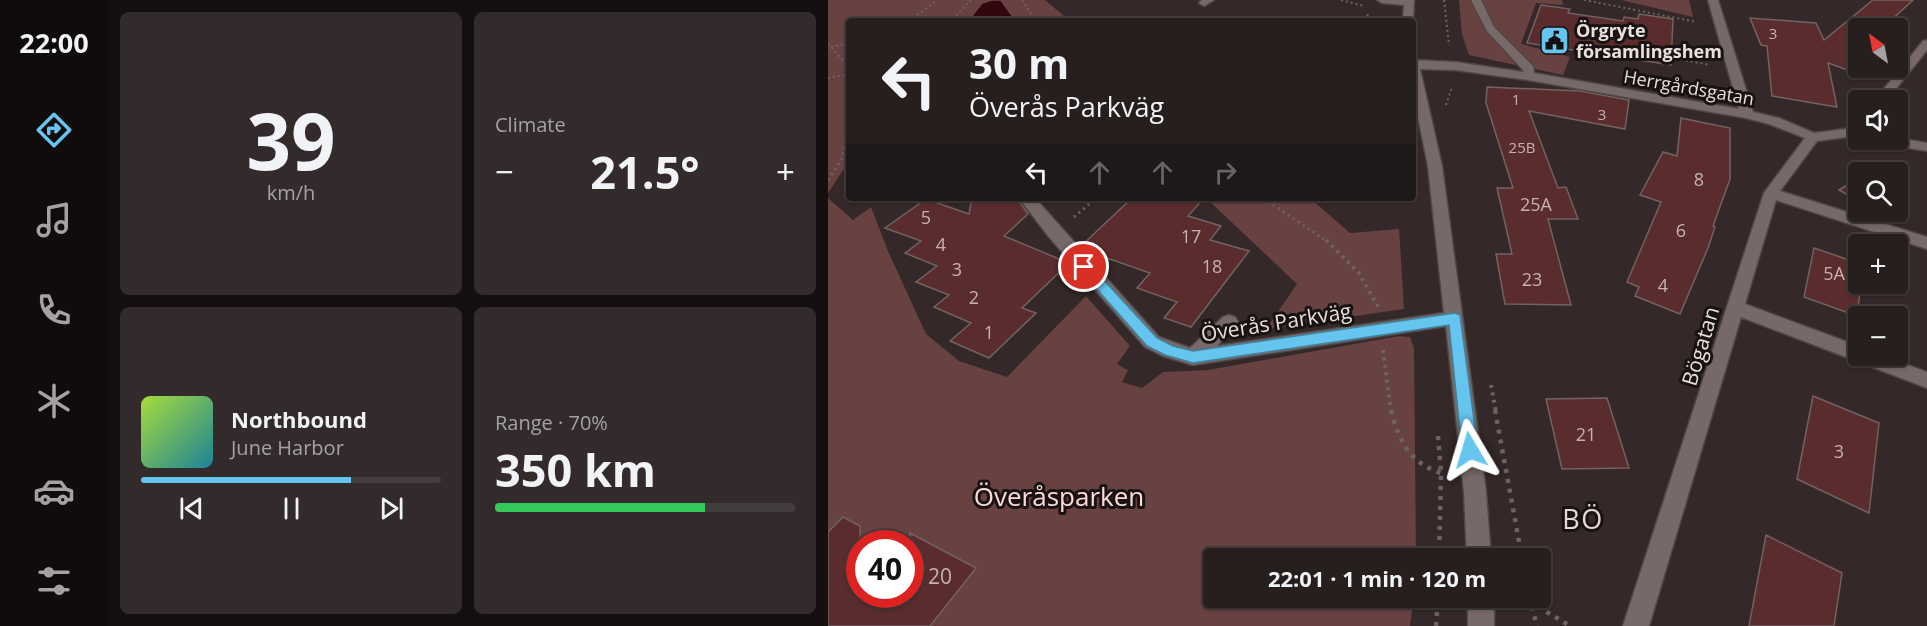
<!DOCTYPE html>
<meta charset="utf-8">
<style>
body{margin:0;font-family:"Open Sans",sans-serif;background:#332b2b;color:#f1f3f6;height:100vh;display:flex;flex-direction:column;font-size:22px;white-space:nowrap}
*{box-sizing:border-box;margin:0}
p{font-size:20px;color:#a4a2a4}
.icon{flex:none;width:33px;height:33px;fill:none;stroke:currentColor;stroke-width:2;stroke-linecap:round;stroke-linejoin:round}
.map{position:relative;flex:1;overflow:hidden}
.panel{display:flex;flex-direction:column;gap:12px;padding:12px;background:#151010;width:720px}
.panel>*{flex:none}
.hud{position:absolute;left:18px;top:18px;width:570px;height:183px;border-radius:6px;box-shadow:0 2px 4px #0004,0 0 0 2px #433c3c;background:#271e1e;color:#f1f3f6;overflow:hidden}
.needle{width:39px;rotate:328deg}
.buttons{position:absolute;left:1020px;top:18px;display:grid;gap:12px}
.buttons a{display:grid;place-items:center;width:60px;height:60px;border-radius:6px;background:#271e1e;box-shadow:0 2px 4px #0004,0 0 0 2px #433c3c;font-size:30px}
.speed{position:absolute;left:18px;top:530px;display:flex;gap:12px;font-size:30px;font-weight:700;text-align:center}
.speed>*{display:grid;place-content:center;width:78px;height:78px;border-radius:50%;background:#271e1e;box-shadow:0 2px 4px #0004,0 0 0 2px #433c3c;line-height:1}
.speed .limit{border:9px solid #d22;background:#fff;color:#111}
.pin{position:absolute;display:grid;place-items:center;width:51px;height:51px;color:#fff;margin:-26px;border:3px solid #fff;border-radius:50%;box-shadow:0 2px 6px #0007}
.me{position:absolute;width:66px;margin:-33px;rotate:353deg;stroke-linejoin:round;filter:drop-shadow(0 0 4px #0008)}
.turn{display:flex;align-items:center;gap:21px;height:126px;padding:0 24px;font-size:27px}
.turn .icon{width:78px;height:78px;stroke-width:2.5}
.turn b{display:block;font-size:42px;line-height:51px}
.lanes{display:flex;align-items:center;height:57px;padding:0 24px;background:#0003;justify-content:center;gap:30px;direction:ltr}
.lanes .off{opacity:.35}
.big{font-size:45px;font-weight:700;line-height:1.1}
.panel .widget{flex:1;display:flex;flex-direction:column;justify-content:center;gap:9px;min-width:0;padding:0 21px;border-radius:9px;background:#332b2b}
.panel .dial{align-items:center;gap:0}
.dial b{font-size:78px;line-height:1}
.song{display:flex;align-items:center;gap:18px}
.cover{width:72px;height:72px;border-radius:9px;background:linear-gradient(135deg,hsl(80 70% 55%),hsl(190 70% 35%))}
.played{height:6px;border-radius:3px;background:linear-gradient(90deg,#65c5ef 70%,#433c3c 70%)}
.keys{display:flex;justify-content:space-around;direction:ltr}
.heat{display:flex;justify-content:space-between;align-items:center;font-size:33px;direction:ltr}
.charge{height:9px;border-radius:4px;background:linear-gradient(90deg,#34c759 70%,#433c3c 0)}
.panel .tiles{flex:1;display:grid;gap:12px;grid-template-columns:repeat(2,1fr)}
.trip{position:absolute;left:375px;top:548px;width:348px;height:60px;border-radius:6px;background:#271e1e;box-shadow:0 2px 4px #0004,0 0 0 2px #433c3c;font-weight:700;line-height:60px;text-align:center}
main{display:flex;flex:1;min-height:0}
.dock{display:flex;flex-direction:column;width:108px;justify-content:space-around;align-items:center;background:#100c0c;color:#a4a2a4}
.dock .icon{width:42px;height:42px}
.dock .on{color:#65c5ef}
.dock b{font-size:27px;color:#f1f3f6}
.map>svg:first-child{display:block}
.green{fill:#684141;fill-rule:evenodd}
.water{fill:#33070c;stroke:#69484b;stroke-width:1.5}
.building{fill:#5b2c2d;stroke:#716362;stroke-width:1.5}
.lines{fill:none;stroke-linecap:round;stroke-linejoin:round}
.minor-casing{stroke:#504646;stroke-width:3}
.path-far3{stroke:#6d6362;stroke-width:2;stroke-dasharray:2 3;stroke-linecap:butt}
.path-far2{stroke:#6d6362;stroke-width:3;stroke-dasharray:2 4;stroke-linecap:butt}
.path-far1{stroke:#6d6362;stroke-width:4;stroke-dasharray:3 4.5;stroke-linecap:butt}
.path{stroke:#6d6362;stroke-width:4.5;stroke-dasharray:4 6;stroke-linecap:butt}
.minor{fill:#776968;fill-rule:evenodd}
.route{fill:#65c5ef;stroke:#42809b;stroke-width:1.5}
.labels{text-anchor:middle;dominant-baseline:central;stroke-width:6;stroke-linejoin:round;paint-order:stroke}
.far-number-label{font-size:15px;fill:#c5b3b2}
.far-poi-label{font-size:18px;font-weight:bold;fill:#e8e0df;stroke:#181212;text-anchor:start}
.far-street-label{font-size:18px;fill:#e8e0df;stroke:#181212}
.number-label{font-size:18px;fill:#c5b3b2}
.street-label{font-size:21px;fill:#e8e0df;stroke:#181212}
.near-number-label{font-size:21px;fill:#c5b3b2}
.near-park-label{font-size:26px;fill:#fcd9d8;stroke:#181212}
.near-neighbourhood-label{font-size:27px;letter-spacing:1.5px;fill:#e8d7d7;stroke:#181212}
</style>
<main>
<nav class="dock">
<b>22:00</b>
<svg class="icon on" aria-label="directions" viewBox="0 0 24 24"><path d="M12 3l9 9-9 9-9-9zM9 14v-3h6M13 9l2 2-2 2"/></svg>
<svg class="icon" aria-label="music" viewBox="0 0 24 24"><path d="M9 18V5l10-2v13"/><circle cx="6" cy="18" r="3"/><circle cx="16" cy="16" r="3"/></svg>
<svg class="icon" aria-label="phone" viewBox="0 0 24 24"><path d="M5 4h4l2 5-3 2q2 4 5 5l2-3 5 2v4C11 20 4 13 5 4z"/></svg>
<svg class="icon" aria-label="climate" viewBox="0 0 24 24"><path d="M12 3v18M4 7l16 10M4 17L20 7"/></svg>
<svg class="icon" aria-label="car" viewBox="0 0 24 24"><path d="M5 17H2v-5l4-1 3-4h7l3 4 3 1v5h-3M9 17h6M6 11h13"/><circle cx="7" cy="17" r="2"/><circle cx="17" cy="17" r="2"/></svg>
<svg class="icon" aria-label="filters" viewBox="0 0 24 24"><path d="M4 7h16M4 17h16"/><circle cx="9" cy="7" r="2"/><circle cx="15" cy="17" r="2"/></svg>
</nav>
<section class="panel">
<div class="tiles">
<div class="widget dial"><b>39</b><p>km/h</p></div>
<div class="widget"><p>Climate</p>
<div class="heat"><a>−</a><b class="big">21.5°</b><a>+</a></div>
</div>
<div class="widget">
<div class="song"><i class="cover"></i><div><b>Northbound</b><p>June Harbor</p></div></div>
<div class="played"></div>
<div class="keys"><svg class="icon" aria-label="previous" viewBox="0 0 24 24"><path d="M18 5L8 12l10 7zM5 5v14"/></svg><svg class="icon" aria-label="pause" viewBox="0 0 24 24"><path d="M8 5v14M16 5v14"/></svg><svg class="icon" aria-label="next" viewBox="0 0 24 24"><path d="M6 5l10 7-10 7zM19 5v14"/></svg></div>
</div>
<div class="widget"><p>Range · 70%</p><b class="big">350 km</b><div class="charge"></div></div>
</div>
</section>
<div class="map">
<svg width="1099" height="626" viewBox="0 0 1099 626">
<rect width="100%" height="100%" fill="#342828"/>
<path class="green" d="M 0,0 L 164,0 L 154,3 L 143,17 L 150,21 L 21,21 L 21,161 L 0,193 Z
M 173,0 L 217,0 L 242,21 L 188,21 Z
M 631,0 L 734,0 L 735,5 L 708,3 L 693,44 L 742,57 L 735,75 L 641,55 L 634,34 Z
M 793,0 L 861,0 L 865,17 Z
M 0,198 L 25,220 L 43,207 L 60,251 L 98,334 L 131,361 L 179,377 L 258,296 L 302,346 L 289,364 L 300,370 L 294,382 L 314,388 L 335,372 L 380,370 L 571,336 L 582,337 L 586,348 L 588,558 L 386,558 L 386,597 L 586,597 L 582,626 L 0,626 ZM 32,543 L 82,543 L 82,594 L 32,594 Z
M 378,198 L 482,198 L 522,233 L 571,229 L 576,309 L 438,329 L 469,284 Z"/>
<path class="water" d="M 164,0 L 173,0 L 188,21 L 150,21 L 143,17 L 154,3 Z"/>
<path class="building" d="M 1045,0 L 1085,0 L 1060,23 L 1077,28 L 1070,34 L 1070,28 L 1030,28 L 1030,67 L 1025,72 L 1000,63 L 1009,107 L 944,96 L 939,46 L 933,45 L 922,18 L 988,23 L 996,40 Z
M 713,5 L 742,9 L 740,13 L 795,21 L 796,17 L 810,19 L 811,14 L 845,19 L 843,65 L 699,43 Z
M 659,87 L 752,91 L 801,100 L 797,129 L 701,111 L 730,188 L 738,187 L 750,219 L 720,219 L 743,305 L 677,304 L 668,254 L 684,254 L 669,188 L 685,188 L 658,103 Z
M 853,118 L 902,128 L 902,179 L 885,226 L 887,227 L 880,248 L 852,314 L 807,296 L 811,287 L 799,282 L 833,202 L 812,195 L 835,152 L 849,156 Z
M 1030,178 L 1030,201 L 1011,190 Z
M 144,198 L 189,198 L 200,214 L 176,236 L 241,263 L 194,308 L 208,313 L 161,358 L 122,341 L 143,323 L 106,307 L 121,295 L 88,282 L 109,266 L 77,253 L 93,241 L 57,228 L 98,199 L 141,214 Z
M 304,198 L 376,198 L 360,216 L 393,226 L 382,240 L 421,251 L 363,327 L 336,318 L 349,302 L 309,288 L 322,273 L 256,250 L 253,246 Z
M 986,248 L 1030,263 L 1030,284 L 1033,284 L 1029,316 L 976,297 Z
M 985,396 L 1051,423 L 1041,513 L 969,479 Z
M 779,398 L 801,468 L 734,469 L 718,399 Z
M 15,517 L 32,526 L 32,594 L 82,594 L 82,533 L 148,568 L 102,626 L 0,626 L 0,532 Z
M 938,535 L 1014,573 L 1006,626 L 921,626 Z"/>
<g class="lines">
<defs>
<path id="minor" d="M 386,0 L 376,6 L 371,3 L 374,0 Z
M 549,0 L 586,0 L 585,21 L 575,21 L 576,5 L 554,3 Z
M 643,0 L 653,0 L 666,27 L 705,66 L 706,73 L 911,109 L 880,0 L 890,0 L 925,112 L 951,118 L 986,133 L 1017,129 L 1030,122 L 1030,132 L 1026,136 L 989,141 L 952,191 L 1099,237 L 1099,249 L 948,200 L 917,304 L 1030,346 L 1030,356 L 1055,356 L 1099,372 L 1099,388 L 913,317 L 821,626 L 795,626 L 936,193 L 977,138 L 941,124 L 918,118 L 700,80 L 627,70 L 592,69 L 614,166 L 658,492 L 663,558 L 639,558 L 636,492 L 618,326 L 365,365 L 335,356 L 317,347 L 221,237 L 191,198 L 207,198 L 331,337 L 362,348 L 395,317 L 401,315 L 407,317 L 410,322 L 389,346 L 616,313 L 600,166 L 585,93 L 585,60 L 627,62 L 695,72 L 695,70 L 659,31 Z
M 1099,40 L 1099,50 L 1059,100 L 1047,100 L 1095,41 Z
M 1070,138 L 1099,143 L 1099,151 L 1057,144 L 1050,140 Z
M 640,597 L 666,597 L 666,626 L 640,626 Z"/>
</defs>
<use href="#minor" class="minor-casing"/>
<path class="path-far3" d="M 194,0 L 208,21
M 513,0 L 536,6
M 616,0 L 621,45
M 756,0 L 869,22
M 81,21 L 109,0
M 128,21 L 124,20 L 143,0
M 539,21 L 540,12
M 0,44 L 21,67
M 3,47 L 21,43
M 838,57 L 882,65
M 0,78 L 21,74
M 618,105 L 624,87
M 20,107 L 21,93"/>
<path class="path-far2" d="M 0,180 L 15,157 L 20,106
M 435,198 L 500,242
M 246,217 L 268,198"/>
<path class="path-far1" d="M 498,240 L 530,272 L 551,308
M 555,350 L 563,412
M 663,385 L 668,412"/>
<path class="path" d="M 563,410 C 570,440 582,463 613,473
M 667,410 L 694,558
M 610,436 L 613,473 L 611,558
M 701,597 L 709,626
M 705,597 L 719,612 L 742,626
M 608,626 L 610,597"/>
<use href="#minor" class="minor"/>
</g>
<path class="route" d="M 256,263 L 261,264 L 329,338 L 345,346 L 365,351 L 627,313 L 632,315 L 650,450 L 648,455 L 642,457 L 636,455 L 634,450 L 621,325 L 365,363 L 337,355 L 319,346 L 252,270 L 250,267 Z"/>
<defs>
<symbol id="civic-square" viewBox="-11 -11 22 22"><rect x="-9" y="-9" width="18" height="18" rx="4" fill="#65c5ef" stroke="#181212"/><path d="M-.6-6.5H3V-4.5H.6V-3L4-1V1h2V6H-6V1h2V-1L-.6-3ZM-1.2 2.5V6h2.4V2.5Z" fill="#111"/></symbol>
</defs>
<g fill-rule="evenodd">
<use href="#civic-square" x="710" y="24" width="33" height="33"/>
</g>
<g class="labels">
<g class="far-number-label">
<text x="945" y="33">3</text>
<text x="688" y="99">1</text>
<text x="774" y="114">3</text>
<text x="694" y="147">25B</text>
</g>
<g class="far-poi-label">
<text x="748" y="30">Örgryte<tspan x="748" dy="21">församlingshem</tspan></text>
</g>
<g class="far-street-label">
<text transform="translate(861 87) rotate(10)">Herrgårdsgatan</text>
</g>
<g class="number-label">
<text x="871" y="179">8</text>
<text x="708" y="204">25A</text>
<text x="98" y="217">5</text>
<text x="853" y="230">6</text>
<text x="363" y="236">17</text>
<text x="113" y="244">4</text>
<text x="384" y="266">18</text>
<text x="129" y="269">3</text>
<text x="1006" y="273">5A</text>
<text x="704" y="279">23</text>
<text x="835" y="285">4</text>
<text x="146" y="297">2</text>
<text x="161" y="332">1</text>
<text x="758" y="434">21</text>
<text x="1011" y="451">3</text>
</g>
<g class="street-label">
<text transform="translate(448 322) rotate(-9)">Överås Parkväg</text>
<text transform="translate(872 346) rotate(-73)">Bögatan</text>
</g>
<g class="near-number-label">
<text x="112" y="576">20</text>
</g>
<g class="near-park-label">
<text x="231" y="496">Överåsparken</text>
</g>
<g class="near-neighbourhood-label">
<text x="755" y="518">BÖ</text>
</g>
</g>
</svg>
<div class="buttons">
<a><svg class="needle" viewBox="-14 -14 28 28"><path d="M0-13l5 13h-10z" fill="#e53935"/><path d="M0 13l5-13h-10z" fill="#a4a2a4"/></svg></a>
<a><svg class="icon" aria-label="sound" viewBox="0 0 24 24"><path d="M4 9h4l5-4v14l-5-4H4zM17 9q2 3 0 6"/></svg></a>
<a><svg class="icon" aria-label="search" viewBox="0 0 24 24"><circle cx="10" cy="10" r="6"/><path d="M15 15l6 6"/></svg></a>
<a>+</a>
<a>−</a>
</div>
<div class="speed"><div class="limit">40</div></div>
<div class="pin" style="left:256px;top:267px;background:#d93025"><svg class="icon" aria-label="arrive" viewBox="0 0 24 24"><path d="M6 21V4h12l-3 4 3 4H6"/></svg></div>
<svg class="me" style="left:642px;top:450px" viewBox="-20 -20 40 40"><path d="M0-17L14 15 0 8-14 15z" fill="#65c5ef" stroke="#fff" stroke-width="4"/></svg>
<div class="trip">22:01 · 1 min · 120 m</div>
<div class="hud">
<div class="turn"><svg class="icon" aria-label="left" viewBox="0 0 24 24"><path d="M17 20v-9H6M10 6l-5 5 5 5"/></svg><div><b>30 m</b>Överås Parkväg</div></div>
<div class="lanes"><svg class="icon" aria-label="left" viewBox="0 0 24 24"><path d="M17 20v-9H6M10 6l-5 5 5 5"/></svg><svg class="icon off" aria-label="ahead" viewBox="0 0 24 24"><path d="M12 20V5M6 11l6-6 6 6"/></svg><svg class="icon off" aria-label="ahead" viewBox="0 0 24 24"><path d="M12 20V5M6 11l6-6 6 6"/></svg><svg class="icon off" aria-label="right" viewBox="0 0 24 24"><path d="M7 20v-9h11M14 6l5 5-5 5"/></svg></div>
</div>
</div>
</main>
